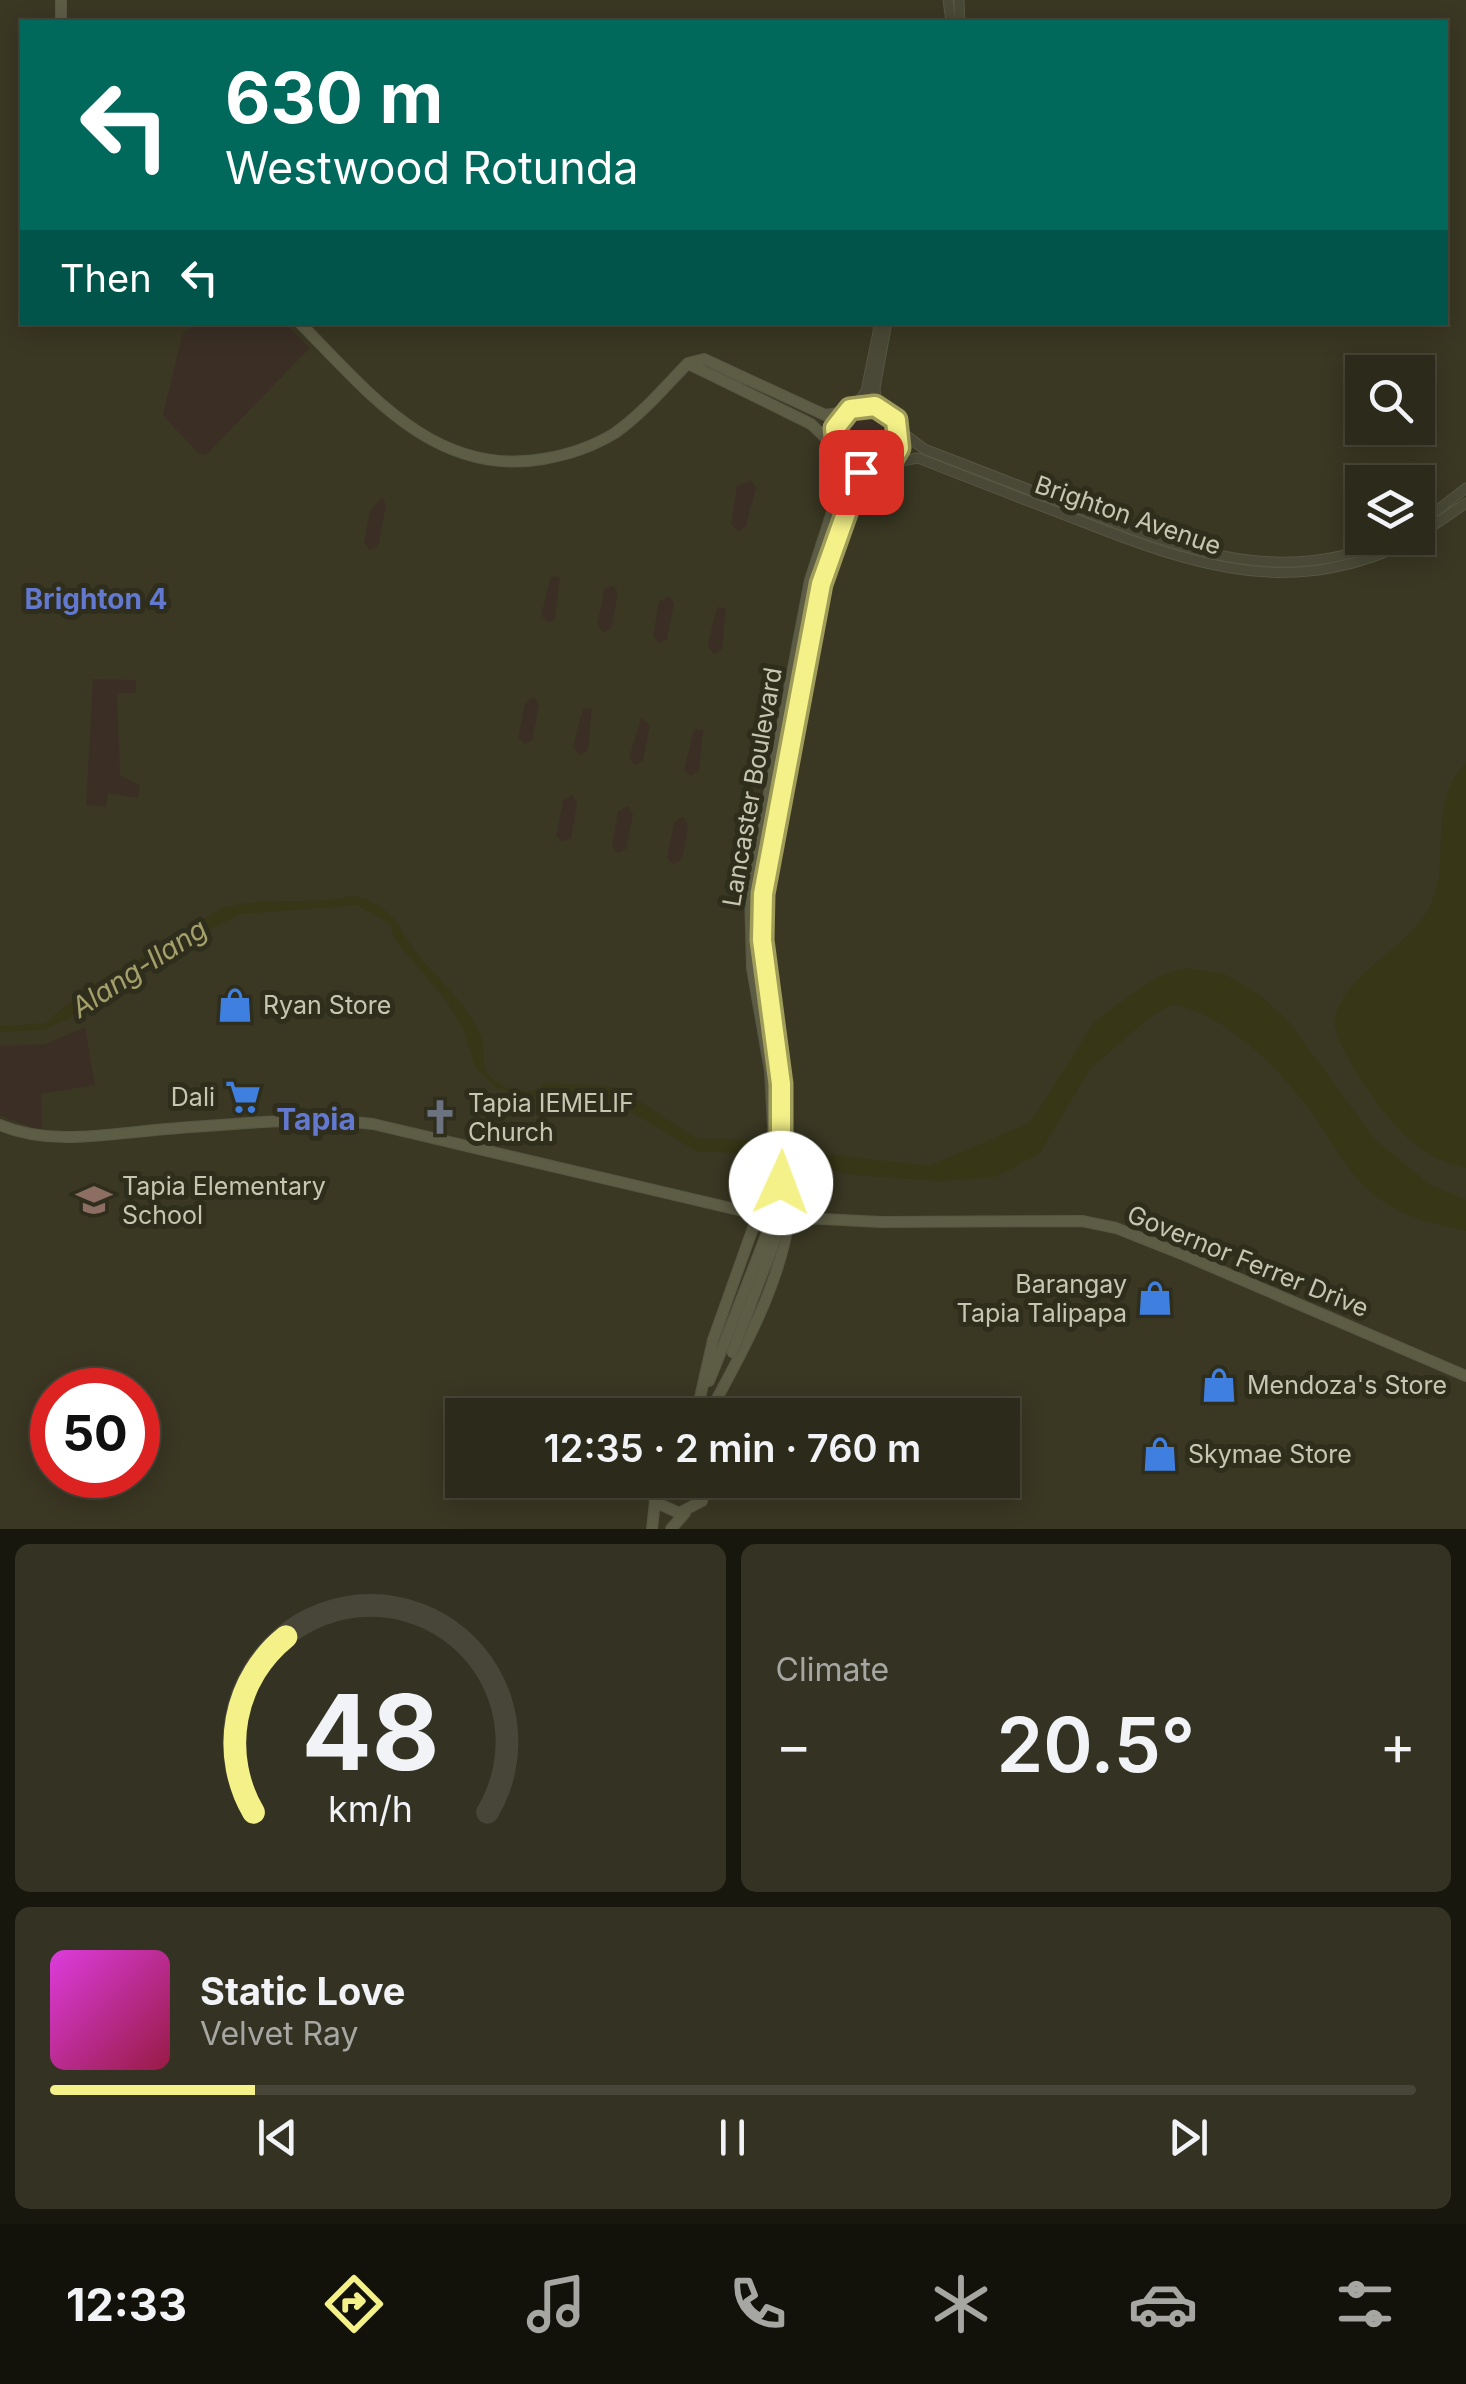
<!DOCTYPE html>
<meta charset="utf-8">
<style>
body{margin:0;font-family:Inter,sans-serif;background:#343223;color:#f1f3f6;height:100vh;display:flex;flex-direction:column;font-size:38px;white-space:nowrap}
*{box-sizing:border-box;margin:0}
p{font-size:32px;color:#a6a7a2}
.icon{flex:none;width:55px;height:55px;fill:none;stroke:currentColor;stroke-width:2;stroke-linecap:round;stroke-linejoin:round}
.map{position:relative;height:1529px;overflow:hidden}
.sheet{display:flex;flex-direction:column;gap:15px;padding:15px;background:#18170e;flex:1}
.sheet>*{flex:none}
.banner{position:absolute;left:20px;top:20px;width:1428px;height:305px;border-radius:0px;box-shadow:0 5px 25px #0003,0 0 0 2px #484639;background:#00695c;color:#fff;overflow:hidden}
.tools{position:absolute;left:1345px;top:355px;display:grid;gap:20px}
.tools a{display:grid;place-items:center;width:90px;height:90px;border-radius:0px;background:#2c2a1a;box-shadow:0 5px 25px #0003,0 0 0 2px #484639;font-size:50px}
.speed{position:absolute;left:30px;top:1368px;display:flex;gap:20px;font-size:50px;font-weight:700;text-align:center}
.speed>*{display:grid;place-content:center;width:130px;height:130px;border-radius:50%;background:#2c2a1a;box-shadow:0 5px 25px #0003,0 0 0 2px #484639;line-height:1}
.speed .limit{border:15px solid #d22;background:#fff;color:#111}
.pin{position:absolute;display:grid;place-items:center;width:85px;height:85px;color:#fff;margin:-42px;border-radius:20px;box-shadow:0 5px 15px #0006}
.me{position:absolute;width:110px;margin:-55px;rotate:2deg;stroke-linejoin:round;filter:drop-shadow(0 0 8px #0008)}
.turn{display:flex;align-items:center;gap:35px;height:210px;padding:0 40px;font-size:45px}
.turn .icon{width:130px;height:130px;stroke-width:2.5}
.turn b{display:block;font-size:70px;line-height:85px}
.then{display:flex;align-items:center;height:95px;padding:0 40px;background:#0003;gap:20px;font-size:38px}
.big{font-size:75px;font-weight:600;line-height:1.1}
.sheet .card{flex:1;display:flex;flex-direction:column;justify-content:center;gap:15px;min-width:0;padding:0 35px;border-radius:15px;background:#343223}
.sheet .dial{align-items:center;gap:0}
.dial svg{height:260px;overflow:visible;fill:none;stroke:#484639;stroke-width:7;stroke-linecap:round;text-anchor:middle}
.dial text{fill:#f1f3f6;stroke:none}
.song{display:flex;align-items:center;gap:30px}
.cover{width:120px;height:120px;border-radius:15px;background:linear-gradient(135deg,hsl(300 70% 55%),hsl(340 70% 35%))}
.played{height:10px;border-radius:5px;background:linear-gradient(90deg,#f4f189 15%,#484639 15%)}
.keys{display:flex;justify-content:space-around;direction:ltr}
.heat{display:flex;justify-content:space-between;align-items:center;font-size:55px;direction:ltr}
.sheet .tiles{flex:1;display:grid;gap:15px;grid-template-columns:1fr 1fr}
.card:last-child{grid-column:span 2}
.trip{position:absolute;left:445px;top:1398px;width:575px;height:100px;border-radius:0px;background:#2c2a1a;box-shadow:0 5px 25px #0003,0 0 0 2px #484639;font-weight:600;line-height:100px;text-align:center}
.tabs{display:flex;height:160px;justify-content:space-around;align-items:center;background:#12110a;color:#a6a7a2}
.tabs .icon{width:70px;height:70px}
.tabs .selected{color:#f4f189}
.tabs b{font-size:45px;color:#f1f3f6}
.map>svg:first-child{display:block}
.green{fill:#3b2f25}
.water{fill:#373617}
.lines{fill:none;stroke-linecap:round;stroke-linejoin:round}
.tertiary-casing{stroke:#565643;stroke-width:11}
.secondary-casing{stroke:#565643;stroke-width:12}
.tertiary{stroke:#4a4937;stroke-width:9}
.secondary{stroke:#5d5d45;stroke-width:10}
.secondary-bridge-casing{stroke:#565643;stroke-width:12;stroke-linecap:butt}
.secondary-bridge{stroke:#5d5d45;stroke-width:10}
.route-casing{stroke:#9f9d59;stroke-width:25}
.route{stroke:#f4f189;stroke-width:18}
.labels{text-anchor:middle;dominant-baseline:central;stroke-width:10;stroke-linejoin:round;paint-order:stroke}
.street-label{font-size:25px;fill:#c6c6b2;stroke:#2f2e1c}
.poi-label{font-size:25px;fill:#c6c6b2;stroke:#2f2e1c;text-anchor:start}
.neighbourhood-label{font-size:28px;font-weight:bold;fill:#6379d0;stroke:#2f2e1c}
.water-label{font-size:28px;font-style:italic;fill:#a4a06c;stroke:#2f2e1c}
.quarter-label{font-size:30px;font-weight:bold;fill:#6379d0;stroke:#2f2e1c}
</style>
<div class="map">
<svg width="1466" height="1529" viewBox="0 0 1466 1529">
<rect width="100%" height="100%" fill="#3a3823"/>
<path class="green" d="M 196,323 L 284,323 L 310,348 L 206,455 L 199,454 L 163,415 L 182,335 Z
M842 439a24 24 0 1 1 48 0a24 24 0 1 1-48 0Z
M 751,480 L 756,488 L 746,526 L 738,531 L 731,524 L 737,486 Z
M 382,497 L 386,505 L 378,546 L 370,550 L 364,543 L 370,511 Z
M 551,576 L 560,577 L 555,619 L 548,623 L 541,615 Z
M 613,585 L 618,593 L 611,628 L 603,633 L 597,625 L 604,590 Z
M 669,596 L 674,604 L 667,639 L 659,643 L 653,636 L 659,601 Z
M 717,607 L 726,608 L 722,649 L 714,654 L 707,647 Z
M 93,679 L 136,680 L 136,693 L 117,693 L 120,775 L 140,785 L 138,798 L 108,793 L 106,807 L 86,805 Z
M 534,697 L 539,705 L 532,740 L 524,744 L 518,737 L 525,702 Z
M 583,708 L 592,709 L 588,750 L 580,755 L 573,747 Z
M 641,718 L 650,725 L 643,761 L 635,765 L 629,758 Z
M 694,729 L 703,730 L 699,771 L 690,776 L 684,769 Z
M 573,795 L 577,803 L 571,838 L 562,842 L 556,835 L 563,800 Z
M 628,806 L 633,814 L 626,849 L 618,853 L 612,846 L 618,811 Z
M 683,817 L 688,825 L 682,860 L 673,864 L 667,857 L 674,822 Z
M 85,1027 L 95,1085 L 41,1094 L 42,1130 L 0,1116 L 0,1046 L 45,1044 Z"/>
<path class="water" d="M 1466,763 L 1466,1168 C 1446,1164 1425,1154 1410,1140 C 1385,1118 1338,1053 1334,1021 C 1346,970 1404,952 1428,910 C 1455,863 1423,808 1466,763 Z
M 351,896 C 365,898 375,902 386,911 C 400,922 406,941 418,955 C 441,983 469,1004 482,1040 C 487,1054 479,1063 490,1076 C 503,1090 522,1093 540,1090 L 542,1083 L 618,1087 L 695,1138 L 761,1140 L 824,1154 L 929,1166 L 1030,1123 L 1095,1021 L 1154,978 L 1185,968 L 1224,974 L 1259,994 L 1288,1021 L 1376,1141 L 1429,1184 L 1466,1200 L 1466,1231 C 1438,1225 1411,1219 1387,1204 C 1349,1182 1331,1137 1305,1104 C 1274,1063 1225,1016 1174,1004 L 1150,1017 L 1090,1069 L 1040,1153 L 995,1177 L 939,1181 L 852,1175 L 763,1155 L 696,1151 L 612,1100 L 524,1096 L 496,1088 L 475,1067 L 463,1028 L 445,999 L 395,940 L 390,924 L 357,905 L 240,914 L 180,945 L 146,972 L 115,985 L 66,1020 L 42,1030 L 0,1032 L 0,1026 L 45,1023 L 74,999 L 221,909 C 263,894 307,907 351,896 Z"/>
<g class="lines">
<defs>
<path id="tertiary" d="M 948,0 L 951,22
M 959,0 L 960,22
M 855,407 L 866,391 L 880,322
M 884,410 L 876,398 L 875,388 L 887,322
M 899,430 L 924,449 C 977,469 1029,490 1082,510 C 1184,550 1285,589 1392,538
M 890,463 L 918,458 C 973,480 1028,501 1083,522 C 1200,568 1297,600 1416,538
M 1418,525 L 1466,488
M 1418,536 L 1466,503"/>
<path id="secondary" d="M 61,0 L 61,22
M 299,322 C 367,391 435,478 543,459 C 567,455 594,446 615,433 C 642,414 665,387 688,363 L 704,359 L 825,415 L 846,412
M 689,364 L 811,424 L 833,445
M834 438a33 33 0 1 1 66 0a33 33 0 1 1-66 0Z
M 770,1071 L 752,968 L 750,893 L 810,580 L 842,481 L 838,456
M 780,1072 L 762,939 L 763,894 C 777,812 813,516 871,472
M 0,1125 C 52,1147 113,1133 167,1129 C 237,1124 304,1116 373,1124 L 764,1216 L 881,1222 L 1082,1221 L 1116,1228 L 1184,1255 L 1466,1376
M 709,1381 L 722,1349
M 697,1411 L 713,1340 L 758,1214
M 708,1415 C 741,1355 779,1287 789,1219
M 650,1480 L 655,1502 L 679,1513 L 702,1501 L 707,1480
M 652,1529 L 655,1502
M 671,1529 L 685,1513"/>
</defs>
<use href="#tertiary" class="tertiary-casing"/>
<use href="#secondary" class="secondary-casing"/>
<use href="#tertiary" class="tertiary"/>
<use href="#secondary" class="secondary"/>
<defs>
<path id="secondary-bridge" d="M 722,1349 L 767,1233 L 773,1127 L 770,1071
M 732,1353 L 777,1235 L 783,1126 L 780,1072"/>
</defs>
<use href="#secondary-bridge" class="secondary-bridge-casing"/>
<use href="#secondary-bridge" class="secondary-bridge"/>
</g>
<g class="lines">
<defs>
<path id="route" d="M 781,1183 L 781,1084 L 762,940 L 763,894 L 821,584 L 856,485 L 890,463 L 899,448 L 896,420 L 875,406 L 850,409 L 835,428 L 838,456 L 861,472"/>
</defs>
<use href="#route" class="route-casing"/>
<use href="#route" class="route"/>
</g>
<defs>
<symbol id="shop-bare" viewBox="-9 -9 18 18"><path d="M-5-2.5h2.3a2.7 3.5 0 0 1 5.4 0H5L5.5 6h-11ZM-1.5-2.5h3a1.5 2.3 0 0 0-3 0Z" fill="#3f7fe0" stroke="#2f2e1c" stroke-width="2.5" paint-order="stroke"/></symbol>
<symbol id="supermarket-bare" viewBox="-9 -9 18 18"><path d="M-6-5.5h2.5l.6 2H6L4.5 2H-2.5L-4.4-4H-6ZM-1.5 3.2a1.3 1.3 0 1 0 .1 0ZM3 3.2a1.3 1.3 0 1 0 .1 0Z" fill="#3f7fe0" stroke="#2f2e1c" stroke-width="2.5" paint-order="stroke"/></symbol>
<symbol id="church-bare" viewBox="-9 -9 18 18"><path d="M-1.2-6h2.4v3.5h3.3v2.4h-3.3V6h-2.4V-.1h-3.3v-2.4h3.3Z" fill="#6b7280" stroke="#2f2e1c" stroke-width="2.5" paint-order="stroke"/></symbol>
<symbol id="school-bare" viewBox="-9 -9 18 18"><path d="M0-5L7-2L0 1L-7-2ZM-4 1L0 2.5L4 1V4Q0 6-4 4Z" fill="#8d6e63" stroke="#2f2e1c" stroke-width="2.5" paint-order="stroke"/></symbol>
</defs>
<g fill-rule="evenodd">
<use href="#shop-bare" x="210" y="980" width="50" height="50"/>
<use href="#supermarket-bare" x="218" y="1072" width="50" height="50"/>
<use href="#church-bare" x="415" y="1092" width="50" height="50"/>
<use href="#school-bare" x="69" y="1175" width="50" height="50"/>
<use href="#shop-bare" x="1130" y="1273" width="50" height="50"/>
<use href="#shop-bare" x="1194" y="1360" width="50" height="50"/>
<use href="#shop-bare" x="1135" y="1429" width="50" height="50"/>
</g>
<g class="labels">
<g class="street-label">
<text transform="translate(1128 515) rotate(19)">Brighton Avenue</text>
<text transform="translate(752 787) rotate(-80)">Lancaster Boulevard</text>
<text transform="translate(1248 1261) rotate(22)">Governor Ferrer Drive</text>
</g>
<g class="poi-label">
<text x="263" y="1005">Ryan Store</text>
<text x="215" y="1097" text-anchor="end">Dali</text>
<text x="468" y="1103">Tapia IEMELIF<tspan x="468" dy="29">Church</tspan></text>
<text x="122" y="1186">Tapia Elementary<tspan x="122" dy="29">School</tspan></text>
<text x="1127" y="1284" text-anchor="end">Barangay<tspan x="1127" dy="29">Tapia Talipapa</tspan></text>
<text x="1247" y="1385">Mendoza's Store</text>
<text x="1188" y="1454">Skymae Store</text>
</g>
<g class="neighbourhood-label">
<text x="96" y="599">Brighton 4</text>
</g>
<g class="water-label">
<text transform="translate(139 968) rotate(-33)">Alang-Ilang</text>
</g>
<g class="quarter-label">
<text x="316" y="1119">Tapia</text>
</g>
</g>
</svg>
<div class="tools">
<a><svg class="icon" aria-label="search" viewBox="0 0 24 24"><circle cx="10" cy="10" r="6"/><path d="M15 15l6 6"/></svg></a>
<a><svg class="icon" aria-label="layers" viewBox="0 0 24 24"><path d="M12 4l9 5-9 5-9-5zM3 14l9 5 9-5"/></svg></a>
</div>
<div class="speed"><div class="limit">50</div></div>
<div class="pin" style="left:861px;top:472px;background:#d93025"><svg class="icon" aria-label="arrive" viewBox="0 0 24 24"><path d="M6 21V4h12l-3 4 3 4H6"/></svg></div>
<svg class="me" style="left:781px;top:1183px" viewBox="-20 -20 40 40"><circle r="19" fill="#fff"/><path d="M0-13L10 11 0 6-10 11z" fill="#f4f189"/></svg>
<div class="trip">12:35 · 2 min · 760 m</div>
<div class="banner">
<div class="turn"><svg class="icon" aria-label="left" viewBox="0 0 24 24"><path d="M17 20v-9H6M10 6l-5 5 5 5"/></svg><div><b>630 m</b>Westwood Rotunda</div></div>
<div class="then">Then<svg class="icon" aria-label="left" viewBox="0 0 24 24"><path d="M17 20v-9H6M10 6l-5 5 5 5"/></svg></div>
</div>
</div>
<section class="sheet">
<div class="tiles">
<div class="card dial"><svg viewBox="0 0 100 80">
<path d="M14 69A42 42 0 1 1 86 69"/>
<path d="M14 69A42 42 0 0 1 24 15" stroke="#f4f189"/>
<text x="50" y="56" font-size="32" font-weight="700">48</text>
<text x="50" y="72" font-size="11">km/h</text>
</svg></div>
<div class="card"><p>Climate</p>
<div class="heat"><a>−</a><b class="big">20.5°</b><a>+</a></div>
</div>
<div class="card">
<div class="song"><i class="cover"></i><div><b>Static Love</b><p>Velvet Ray</p></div></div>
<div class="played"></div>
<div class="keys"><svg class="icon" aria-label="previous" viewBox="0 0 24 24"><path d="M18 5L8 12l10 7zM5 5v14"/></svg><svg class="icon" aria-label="pause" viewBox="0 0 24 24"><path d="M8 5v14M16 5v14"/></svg><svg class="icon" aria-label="next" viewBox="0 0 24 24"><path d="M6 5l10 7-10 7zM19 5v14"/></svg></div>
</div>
</div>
</section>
<nav class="tabs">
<b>12:33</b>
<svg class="icon selected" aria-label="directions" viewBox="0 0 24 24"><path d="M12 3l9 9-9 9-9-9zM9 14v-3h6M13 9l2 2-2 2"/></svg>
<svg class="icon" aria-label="music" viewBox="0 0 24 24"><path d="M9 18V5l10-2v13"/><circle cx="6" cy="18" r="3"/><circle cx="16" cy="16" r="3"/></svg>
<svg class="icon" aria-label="phone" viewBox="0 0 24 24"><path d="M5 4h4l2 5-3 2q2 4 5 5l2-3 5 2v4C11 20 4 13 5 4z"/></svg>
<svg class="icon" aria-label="climate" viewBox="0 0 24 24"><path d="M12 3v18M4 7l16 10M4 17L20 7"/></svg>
<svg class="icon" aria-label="car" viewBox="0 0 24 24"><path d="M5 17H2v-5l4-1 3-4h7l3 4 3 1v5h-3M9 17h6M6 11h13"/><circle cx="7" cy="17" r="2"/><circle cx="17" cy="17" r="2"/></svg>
<svg class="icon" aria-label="filters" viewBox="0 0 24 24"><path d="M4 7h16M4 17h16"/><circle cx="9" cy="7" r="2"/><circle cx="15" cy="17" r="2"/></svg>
</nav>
